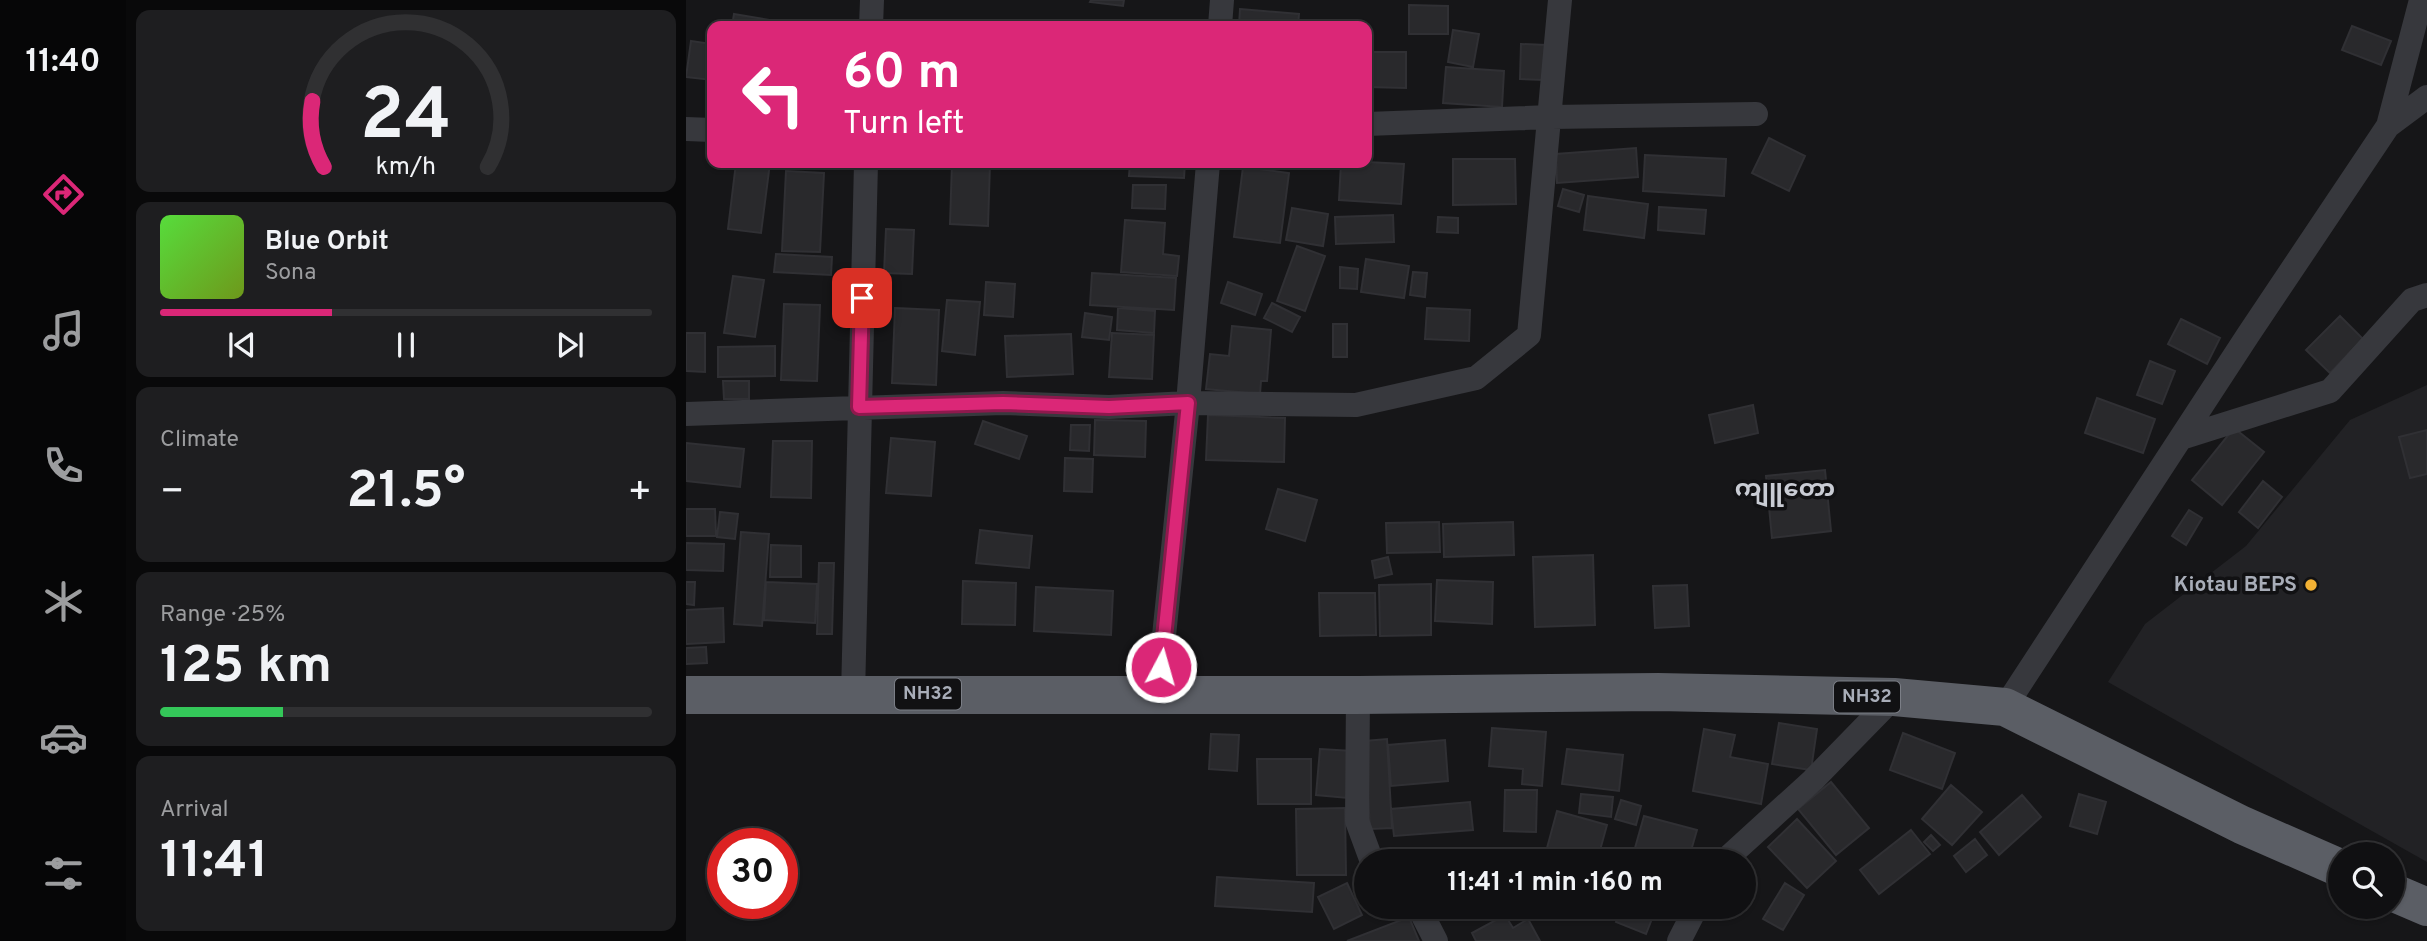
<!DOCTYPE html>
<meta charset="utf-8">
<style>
body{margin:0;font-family:Overpass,"Noto Sans Myanmar",sans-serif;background:#1e1e20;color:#f1f3f6;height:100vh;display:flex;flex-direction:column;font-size:26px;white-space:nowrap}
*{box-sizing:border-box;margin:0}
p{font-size:23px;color:#9c9d9f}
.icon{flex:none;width:38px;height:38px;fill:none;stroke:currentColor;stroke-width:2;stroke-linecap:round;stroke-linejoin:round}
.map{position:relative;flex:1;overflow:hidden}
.details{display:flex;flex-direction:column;gap:10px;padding:10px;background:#09090a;width:560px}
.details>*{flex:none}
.top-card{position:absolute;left:21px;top:21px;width:665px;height:147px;border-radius:14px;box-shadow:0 2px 5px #0004,0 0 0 2px #303032;background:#db2777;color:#fff;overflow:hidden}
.buttons{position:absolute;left:1642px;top:842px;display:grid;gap:14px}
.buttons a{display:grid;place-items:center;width:77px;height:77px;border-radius:50%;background:#101012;box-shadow:0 2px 5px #0004,0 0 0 2px #303032;font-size:35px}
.speed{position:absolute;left:21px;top:828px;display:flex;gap:14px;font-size:35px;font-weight:700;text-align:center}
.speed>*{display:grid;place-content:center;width:91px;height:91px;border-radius:50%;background:#101012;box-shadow:0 2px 5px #0004,0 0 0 2px #303032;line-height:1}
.speed .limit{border:10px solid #d22;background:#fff;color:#111}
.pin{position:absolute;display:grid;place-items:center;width:60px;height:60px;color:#fff;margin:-30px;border-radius:14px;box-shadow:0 4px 10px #0006}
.me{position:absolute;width:77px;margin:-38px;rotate:6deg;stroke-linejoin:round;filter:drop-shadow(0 0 5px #0008)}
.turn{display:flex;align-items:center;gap:24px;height:147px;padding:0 21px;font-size:32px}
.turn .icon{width:91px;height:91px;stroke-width:2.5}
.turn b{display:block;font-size:49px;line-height:60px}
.big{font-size:52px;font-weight:700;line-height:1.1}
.details .tile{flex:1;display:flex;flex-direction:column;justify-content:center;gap:10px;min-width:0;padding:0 24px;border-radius:14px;background:#1e1e20}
.details .dial{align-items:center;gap:0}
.dial svg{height:182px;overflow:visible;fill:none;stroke:#303032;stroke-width:7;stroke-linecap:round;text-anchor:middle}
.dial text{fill:#f1f3f6;stroke:none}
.song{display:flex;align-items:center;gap:21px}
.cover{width:84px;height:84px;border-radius:10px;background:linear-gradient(135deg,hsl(110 70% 55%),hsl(80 70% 35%))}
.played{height:7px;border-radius:4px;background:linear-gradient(90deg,#db2777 35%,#303032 35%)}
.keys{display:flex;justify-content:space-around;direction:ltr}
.heat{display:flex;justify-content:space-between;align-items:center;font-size:38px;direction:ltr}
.charge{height:10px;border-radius:5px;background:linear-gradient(90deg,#34c759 25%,#303032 0)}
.trip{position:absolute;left:668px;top:849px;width:402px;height:70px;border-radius:35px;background:#101012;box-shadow:0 2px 5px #0004,0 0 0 2px #303032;font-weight:700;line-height:70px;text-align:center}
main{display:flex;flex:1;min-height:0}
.menu{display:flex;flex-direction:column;width:126px;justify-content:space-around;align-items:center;background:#060607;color:#9c9d9f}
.menu .icon{width:49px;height:49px}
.menu .active{color:#db2777}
.menu b{font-size:32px;color:#f1f3f6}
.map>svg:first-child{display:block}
.built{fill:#222225}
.building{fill:#29292c;stroke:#303034;stroke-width:2}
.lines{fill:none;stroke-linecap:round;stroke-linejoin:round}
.minor{stroke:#37383d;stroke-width:24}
.trunk{stroke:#5b5e65;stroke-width:38}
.route-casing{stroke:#8e194d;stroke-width:18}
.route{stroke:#db2777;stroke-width:12}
.poi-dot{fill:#f2b134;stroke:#111113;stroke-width:2.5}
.labels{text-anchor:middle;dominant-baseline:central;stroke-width:7;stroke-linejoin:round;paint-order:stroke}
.shield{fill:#111113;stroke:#7b7e86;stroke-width:2}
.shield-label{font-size:19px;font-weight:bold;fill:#a8adb8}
.poi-label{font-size:21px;font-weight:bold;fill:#a8adb8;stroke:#111113;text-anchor:end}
.quarter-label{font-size:24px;font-weight:bold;fill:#c9ccd4;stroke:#111113}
</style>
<main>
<nav class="menu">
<b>11:40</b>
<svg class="icon active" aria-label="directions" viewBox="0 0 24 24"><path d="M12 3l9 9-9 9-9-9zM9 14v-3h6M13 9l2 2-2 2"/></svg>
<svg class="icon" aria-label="music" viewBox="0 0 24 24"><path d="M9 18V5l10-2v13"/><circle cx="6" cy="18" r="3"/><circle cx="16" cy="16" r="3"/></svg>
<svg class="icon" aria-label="phone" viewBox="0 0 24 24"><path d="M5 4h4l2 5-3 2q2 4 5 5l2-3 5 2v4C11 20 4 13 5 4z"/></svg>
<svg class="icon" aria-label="climate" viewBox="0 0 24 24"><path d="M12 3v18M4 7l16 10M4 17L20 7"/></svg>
<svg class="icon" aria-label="car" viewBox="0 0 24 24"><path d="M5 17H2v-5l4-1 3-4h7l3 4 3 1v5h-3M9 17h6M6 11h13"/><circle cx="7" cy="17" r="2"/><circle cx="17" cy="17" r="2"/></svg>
<svg class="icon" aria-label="filters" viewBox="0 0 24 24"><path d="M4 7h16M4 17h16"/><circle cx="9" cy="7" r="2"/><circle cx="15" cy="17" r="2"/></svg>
</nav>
<section class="details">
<div class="tile dial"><svg viewBox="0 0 100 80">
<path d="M14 69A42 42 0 1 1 86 69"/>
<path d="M14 69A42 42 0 0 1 9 40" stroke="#db2777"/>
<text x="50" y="56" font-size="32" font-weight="700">24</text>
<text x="50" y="72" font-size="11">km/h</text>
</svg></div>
<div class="tile">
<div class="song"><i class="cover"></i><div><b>Blue Orbit</b><p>Sona</p></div></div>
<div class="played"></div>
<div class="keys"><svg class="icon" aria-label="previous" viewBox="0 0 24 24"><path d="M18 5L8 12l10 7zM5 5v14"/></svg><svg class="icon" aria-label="pause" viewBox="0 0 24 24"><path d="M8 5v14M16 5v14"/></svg><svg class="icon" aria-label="next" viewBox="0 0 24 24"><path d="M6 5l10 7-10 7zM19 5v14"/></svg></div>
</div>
<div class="tile"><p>Climate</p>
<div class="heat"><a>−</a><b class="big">21.5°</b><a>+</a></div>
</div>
<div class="tile"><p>Range · 25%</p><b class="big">125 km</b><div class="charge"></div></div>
<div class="tile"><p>Arrival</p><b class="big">11:41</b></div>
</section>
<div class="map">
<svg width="1741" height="941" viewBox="0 0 1741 941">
<rect width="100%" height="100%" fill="#161618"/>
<path class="built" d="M 1741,385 L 1741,862 L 1422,682 L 1459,624 L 1560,546 L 1664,420 Z"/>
<path class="building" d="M 405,0 L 438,0 L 437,6 L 404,2 Z
M 723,5 L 762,6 L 762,34 L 723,34 Z
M 554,9 L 613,14 L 612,26 L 553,26 Z
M 48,14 L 90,21 L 90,26 L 46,26 Z
M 1666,26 L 1705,41 L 1695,65 L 1656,50 Z
M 767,30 L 793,34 L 787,67 L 762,62 Z
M 5,41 L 26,44 L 26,80 L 0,77 Z
M 835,44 L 860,45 L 858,80 L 834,79 Z
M 681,52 L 720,52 L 720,88 L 681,87 Z
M 760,67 L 818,71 L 816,107 L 757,103 Z
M 1083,138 L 1119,156 L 1103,191 L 1066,173 Z
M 950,148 L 952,177 L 871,183 L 870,154 Z
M 959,155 L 1040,159 L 1038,196 L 957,191 Z
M 767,159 L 829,159 L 830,204 L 767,205 Z
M 681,162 L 718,164 L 715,204 L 653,200 L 655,163 Z
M 50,163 L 84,163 L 75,233 L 42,229 Z
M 266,163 L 304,163 L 302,226 L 264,224 Z
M 444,163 L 499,163 L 498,178 L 443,176 Z
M 557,167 L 603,173 L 594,243 L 548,237 Z
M 100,171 L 138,173 L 134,252 L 96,251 Z
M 447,185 L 480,185 L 479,209 L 446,208 Z
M 877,189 L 898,195 L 893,212 L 872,206 Z
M 902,196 L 962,204 L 958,238 L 898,230 Z
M 973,207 L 1020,210 L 1018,234 L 972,230 Z
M 606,208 L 642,214 L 637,246 L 600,240 Z
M 707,215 L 708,242 L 650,244 L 649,217 Z
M 752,217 L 772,218 L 772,233 L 751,232 Z
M 439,220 L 479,223 L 477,254 L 493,256 L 491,276 L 435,272 Z
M 200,229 L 228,230 L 226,274 L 198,273 Z
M 611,246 L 639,256 L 619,311 L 591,301 Z
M 90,254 L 146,257 L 145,275 L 88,272 Z
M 680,259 L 723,266 L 718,298 L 675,292 Z
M 654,267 L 672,269 L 671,289 L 654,288 Z
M 727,272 L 741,273 L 739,297 L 724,295 Z
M 406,273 L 490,278 L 488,310 L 404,305 Z
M 47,276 L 78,280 L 69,337 L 38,333 Z
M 300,282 L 329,284 L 327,317 L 298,315 Z
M 542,282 L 576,294 L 569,315 L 535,303 Z
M 261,300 L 294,302 L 289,355 L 256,351 Z
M 586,303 L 614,317 L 606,332 L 578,318 Z
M 98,304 L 134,305 L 131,381 L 95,380 Z
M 209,308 L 253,310 L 250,385 L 206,383 Z
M 432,308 L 469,311 L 468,333 L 431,330 Z
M 741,308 L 784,310 L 783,341 L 739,339 Z
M 399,313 L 426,317 L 423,340 L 396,337 Z
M 1654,316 L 1677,339 L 1644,373 L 1620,350 Z
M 1495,319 L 1534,338 L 1521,364 L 1482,344 Z
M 647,324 L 661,324 L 661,357 L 647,357 Z
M 546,326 L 585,330 L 581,381 L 575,381 L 574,394 L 520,389 L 524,354 L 543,356 Z
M 0,333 L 19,333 L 19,372 L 0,371 Z
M 426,333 L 468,335 L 466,379 L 423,377 Z
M 385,334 L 387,374 L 321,377 L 319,336 Z
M 89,346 L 89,376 L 32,377 L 32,347 Z
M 1464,361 L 1489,371 L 1476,404 L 1451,395 Z
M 37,381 L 63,381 L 63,399 L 38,399 Z
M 1411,398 L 1469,419 L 1457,453 L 1399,433 Z
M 1067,405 L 1072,433 L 1029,443 L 1023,415 Z
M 522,415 L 599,418 L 598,462 L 520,460 Z
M 409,420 L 460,421 L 459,457 L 408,455 Z
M 297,421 L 341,436 L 333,459 L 289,444 Z
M 385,425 L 404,425 L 403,451 L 384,450 Z
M 1548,428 L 1578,452 L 1536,505 L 1506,480 Z
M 1741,430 L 1741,474 L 1724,478 L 1713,437 Z
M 205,438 L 249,442 L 245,496 L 200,493 Z
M 87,441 L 126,441 L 125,498 L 85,497 Z
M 0,443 L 58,449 L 54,487 L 0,481 Z
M 379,458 L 407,459 L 406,492 L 378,491 Z
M 1139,470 L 1145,531 L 1086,538 L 1080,476 Z
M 1577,481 L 1596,497 L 1572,528 L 1553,512 Z
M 592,489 L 631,500 L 619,541 L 580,529 Z
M 0,509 L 29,509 L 30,536 L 0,536 Z
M 1503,510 L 1516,518 L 1500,545 L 1486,536 Z
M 34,512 L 52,514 L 49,539 L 31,537 Z
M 753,522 L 754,552 L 701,553 L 700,523 Z
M 827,522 L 828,555 L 758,557 L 757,524 Z
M 294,530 L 346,536 L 343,568 L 290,563 Z
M 55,532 L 83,534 L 76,626 L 48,624 Z
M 0,543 L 38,544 L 37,571 L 0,570 Z
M 85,545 L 115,546 L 115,577 L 84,577 Z
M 907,555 L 909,625 L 849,627 L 847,557 Z
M 702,557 L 706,574 L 689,578 L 686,561 Z
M 133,563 L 148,563 L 146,634 L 131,634 Z
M 751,580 L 807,582 L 806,624 L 749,621 Z
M 277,581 L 330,583 L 329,625 L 276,624 Z
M 0,582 L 9,582 L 8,605 L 0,604 Z
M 80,582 L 131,584 L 129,623 L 78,620 Z
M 745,584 L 745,635 L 694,636 L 693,585 Z
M 1001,585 L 1003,626 L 969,628 L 967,586 Z
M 350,587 L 427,591 L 425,635 L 348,631 Z
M 633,593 L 689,593 L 690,635 L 634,636 Z
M 37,608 L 38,642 L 0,644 L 0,610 Z
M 20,647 L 21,663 L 0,664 L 0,648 Z
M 1093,723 L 1131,729 L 1125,770 L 1086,764 Z
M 806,728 L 860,732 L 856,786 L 836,784 L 837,769 L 803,766 Z
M 1018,729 L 1049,735 L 1044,757 L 1082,764 L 1075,804 L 1007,791 Z
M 1217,733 L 1269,753 L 1256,789 L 1204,770 Z
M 525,734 L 553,735 L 551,771 L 523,769 Z
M 701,739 L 706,828 L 684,829 L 679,741 Z
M 759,740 L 762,781 L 705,786 L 702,745 Z
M 634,749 L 666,751 L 662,798 L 630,795 Z
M 881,749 L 937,755 L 933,791 L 876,784 Z
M 571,759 L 625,759 L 625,804 L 572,804 Z
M 1145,782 L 1183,828 L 1150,855 L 1112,809 Z
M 1265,785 L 1296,812 L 1266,845 L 1236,819 Z
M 819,790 L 851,790 L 850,832 L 818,831 Z
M 895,794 L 927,797 L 925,817 L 893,813 Z
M 1393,794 L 1420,802 L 1411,834 L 1384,826 Z
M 1336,795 L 1355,817 L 1313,855 L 1294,832 Z
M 935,800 L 955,806 L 950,825 L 929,819 Z
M 784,802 L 787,830 L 708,836 L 705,809 Z
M 659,808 L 660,875 L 611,875 L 610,809 Z
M 871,811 L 921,825 L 911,861 L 861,848 Z
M 958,816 L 1011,830 L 1002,861 L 969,861 L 947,855 Z
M 1111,819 L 1150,861 L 1121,888 L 1082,847 Z
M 1225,830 L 1244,854 L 1193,894 L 1174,870 Z
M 1245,835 L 1254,845 L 1247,851 L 1238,842 Z
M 1289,839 L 1301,855 L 1280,872 L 1268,856 Z
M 782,851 L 787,861 L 762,861 Z
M 531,877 L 628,883 L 626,912 L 529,906 Z
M 661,883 L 676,915 L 648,929 L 632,897 Z
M 1099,883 L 1118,895 L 1097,930 L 1077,919 Z
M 936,906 L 971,906 L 960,934 L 930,922 Z
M 819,915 L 827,928 L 842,919 L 854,941 L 790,941 L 786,933 Z
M 723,917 L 733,941 L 661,941 Z"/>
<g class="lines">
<path class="minor" d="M 185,26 L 186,0
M 534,26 L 536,0
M 681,124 L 865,117 L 1070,114
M 1702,126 L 1735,0
M 0,129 L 26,130
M 0,414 L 317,403 L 423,407 L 502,403 L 670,405 L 790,378 L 843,335 L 874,0
M 1495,438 L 1644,391 L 1726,300 L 1741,295
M 472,694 L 502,403 L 522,163
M 167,695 L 180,163
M 672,695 L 671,821 L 685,859 L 691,861
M 1319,707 L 1562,335 L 1702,126 L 1741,97
M 1038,861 L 1127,780 L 1208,697
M 732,906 L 750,941
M 993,941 L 1011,906"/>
<path class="trunk" d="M 0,695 L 672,695 L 972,692 L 1208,697 L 1319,707 L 1556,825 L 1654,868
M 1706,892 L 1741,907"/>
</g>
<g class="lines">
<defs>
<path id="route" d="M 176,298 L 173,407 L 317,403 L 423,407 L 502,403 L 475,667"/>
</defs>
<use href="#route" class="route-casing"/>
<use href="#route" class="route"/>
</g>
<circle class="poi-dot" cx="1625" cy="585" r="7"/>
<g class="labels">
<g class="shield">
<rect x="209" y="678.5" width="66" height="31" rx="5"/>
<rect x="1148" y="681.5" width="66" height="31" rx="5"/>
</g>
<g class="shield-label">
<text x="242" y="694">NH32</text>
<text x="1181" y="697">NH32</text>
</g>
<g class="poi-label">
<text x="1611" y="585">Kiotau BEPS</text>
</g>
<g class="quarter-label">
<text x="1099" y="490">ကျူတော</text>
</g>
</g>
</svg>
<div class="buttons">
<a><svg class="icon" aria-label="search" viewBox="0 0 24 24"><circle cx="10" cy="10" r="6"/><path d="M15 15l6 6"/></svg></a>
</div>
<div class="speed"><div class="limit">30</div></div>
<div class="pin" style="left:176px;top:298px;background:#d93025"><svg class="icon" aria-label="arrive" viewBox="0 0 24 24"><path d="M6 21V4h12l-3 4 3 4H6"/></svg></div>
<svg class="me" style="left:475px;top:667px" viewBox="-20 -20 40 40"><circle r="17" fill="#db2777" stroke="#fff" stroke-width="3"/><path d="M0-11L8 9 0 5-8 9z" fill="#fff"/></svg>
<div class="trip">11:41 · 1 min · 160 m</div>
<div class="top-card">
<div class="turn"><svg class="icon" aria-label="left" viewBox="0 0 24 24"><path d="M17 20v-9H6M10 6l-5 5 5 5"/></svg><div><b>60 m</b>Turn left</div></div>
</div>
</div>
</main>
